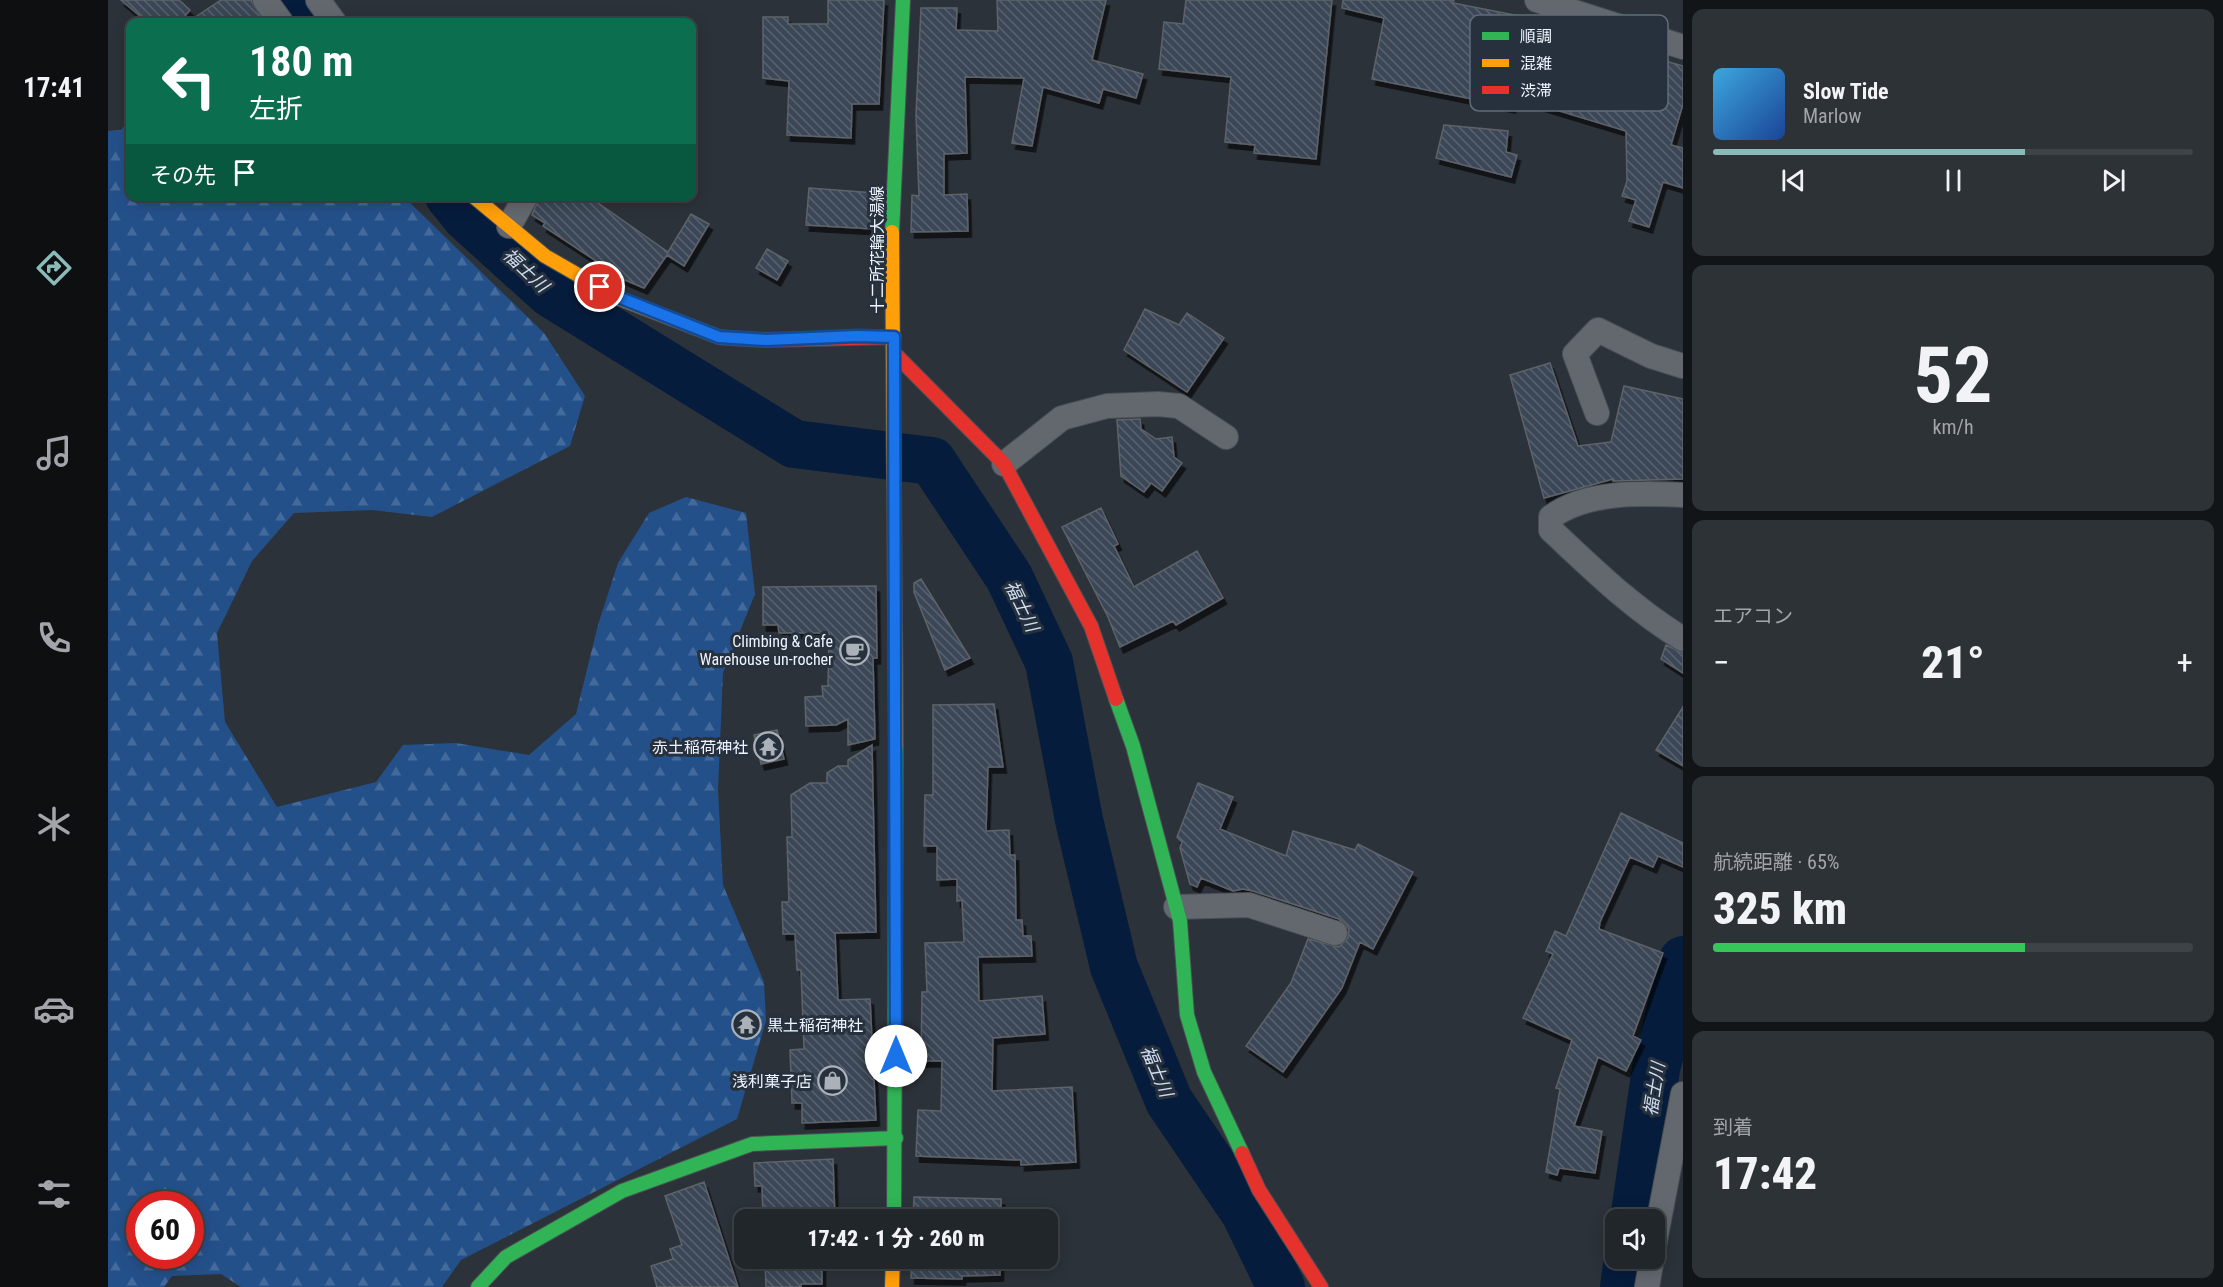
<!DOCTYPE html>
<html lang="ja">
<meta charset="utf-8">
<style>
body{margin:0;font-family:"Roboto Condensed","Noto Sans JP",sans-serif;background:#2d3237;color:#f1f3f6;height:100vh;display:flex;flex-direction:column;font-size:22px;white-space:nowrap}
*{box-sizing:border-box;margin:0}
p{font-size:20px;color:#a2a5a9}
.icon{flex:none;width:33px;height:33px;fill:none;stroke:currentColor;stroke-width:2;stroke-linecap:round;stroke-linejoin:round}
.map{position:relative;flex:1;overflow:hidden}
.side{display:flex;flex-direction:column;gap:9px;padding:9px;background:#121518;width:540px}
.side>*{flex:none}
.hud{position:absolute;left:18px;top:18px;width:570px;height:183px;border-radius:12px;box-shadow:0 3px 15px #0003,0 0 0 2px #3e4347;background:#0b6e4f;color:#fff;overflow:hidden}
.buttons{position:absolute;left:1497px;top:1209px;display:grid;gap:12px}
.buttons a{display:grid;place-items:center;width:60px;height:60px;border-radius:12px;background:#21262b;box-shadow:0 3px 15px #0003,0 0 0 2px #3e4347;font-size:30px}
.speed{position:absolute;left:18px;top:1191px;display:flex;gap:12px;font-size:30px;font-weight:700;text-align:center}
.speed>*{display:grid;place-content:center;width:78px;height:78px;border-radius:50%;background:#21262b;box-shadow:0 3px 15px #0003,0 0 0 2px #3e4347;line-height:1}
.speed .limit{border:9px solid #d22;background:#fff;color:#111}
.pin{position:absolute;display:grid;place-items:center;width:51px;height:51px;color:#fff;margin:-26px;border:3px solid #fff;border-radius:50%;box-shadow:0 2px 6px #0007}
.me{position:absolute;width:66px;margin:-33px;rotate:0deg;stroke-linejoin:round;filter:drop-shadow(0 0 4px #0008)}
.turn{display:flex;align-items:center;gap:21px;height:126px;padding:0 24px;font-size:27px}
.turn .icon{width:78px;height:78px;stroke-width:2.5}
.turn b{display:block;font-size:42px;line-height:51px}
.then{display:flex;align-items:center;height:57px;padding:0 24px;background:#0003;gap:12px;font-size:22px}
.big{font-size:45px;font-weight:800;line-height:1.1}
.side .tile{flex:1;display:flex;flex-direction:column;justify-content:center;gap:9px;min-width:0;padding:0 21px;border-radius:12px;background:#2d3237}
.side .dial{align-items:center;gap:0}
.dial b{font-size:78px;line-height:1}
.song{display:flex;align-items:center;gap:18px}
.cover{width:72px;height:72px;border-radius:9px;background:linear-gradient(135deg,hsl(200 70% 55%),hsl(220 70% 35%))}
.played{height:6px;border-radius:3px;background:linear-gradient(90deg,#8bbbb9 65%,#3e4347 65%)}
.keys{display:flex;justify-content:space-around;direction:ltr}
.heat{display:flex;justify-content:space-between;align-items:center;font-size:33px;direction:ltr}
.charge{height:9px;border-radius:4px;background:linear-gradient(90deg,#34c759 65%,#3e4347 0)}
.trip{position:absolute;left:626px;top:1209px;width:324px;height:60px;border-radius:12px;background:#21262b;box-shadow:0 3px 15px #0003,0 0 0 2px #3e4347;font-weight:800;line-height:60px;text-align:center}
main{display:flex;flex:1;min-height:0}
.menu{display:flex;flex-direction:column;width:108px;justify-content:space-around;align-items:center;background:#0d0f11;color:#a2a5a9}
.menu .icon{width:42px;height:42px}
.menu .selected{color:#8bbbb9}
.menu b{font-size:27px;color:#f1f3f6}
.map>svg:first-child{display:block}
.forest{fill:url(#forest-firs);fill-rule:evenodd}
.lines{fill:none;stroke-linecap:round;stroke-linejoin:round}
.river{stroke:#061c3c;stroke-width:48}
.building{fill:url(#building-back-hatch);stroke:#5e6369;stroke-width:1.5;filter:url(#shadow)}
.street-casing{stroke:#494f54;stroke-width:26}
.fast-casing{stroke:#494f54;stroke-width:16}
.slow-casing{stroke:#494f54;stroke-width:16}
.jam-casing{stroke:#494f54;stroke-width:16}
.street{stroke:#63686f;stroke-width:24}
.fast{stroke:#30b455;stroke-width:14}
.slow{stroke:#ff9f0a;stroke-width:14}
.jam{stroke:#e5322d;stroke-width:14}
.route-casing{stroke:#114b97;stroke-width:15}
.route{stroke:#1a73e8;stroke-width:10}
.labels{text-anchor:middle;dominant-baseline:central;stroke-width:6;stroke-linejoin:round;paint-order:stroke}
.street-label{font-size:16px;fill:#eef5fe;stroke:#27313e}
.poi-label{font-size:16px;fill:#eef5fe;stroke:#27313e;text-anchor:end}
.water-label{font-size:18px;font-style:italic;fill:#d0ddf1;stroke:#27313e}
.key{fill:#27313e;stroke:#636c78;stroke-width:1.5}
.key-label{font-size:16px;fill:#eef5fe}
</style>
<main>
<nav class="menu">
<b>17:41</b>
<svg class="icon selected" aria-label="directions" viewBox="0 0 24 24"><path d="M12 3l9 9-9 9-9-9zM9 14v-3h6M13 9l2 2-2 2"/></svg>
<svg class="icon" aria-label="music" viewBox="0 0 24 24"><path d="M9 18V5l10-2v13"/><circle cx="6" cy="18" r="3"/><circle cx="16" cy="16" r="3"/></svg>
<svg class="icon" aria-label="phone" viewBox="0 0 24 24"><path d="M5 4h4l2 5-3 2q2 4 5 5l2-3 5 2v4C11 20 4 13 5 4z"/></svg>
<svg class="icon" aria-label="climate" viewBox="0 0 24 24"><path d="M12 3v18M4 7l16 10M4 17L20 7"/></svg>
<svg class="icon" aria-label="car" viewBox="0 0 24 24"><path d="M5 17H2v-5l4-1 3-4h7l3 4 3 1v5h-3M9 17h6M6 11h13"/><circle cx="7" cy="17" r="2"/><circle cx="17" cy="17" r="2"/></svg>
<svg class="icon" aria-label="filters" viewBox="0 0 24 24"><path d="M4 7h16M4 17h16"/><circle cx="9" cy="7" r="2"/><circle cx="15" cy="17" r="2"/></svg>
</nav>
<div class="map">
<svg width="1575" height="1287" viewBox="0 0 1575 1287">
<defs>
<pattern id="forest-firs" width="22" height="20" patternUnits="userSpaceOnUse" patternTransform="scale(1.5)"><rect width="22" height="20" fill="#24508a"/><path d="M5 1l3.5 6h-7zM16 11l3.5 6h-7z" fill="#446a9c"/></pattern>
<pattern id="building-back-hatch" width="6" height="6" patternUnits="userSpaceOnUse" patternTransform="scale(1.5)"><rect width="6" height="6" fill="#3b4757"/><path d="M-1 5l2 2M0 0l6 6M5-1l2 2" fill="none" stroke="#586270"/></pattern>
<filter id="shadow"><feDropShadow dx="3.5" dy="6" stdDeviation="0" flood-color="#0009"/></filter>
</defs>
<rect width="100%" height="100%" fill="#2c3239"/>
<path class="forest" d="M 22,118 L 22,196 L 296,197 L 436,333 L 477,396 L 462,446 L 324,517 L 264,510 L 186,513 L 144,561 L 109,633 L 117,722 L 169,807 L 268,782 L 295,745 L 348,743 L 421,755 L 468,714 L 490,625 L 510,563 L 541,513 L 578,497 L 638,513 L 647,594 L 615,673 L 610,790 L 615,885 L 656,982 L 658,1021 L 629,1119 L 353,1260 L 334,1287 L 133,1287 L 113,1274 L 64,1276 L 56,1287 L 0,1287 L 0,131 L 13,130 ZM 32,1204 L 82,1204 L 82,1256 L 32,1256 Z"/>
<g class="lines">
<path class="river" d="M 180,0 L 196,22
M 341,196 L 358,217 L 442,293 L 686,444 L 824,461 L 901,577 L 941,662 L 971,820 L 1006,967 L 1061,1101 L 1137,1213 L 1173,1287
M 1526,1220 L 1548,1069 L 1575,960
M 1516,1287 L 1520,1258"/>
</g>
<path class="building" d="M 13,0 L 71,0 L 82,10 L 72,22 L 39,22 Z
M 113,0 L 143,0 L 156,22 L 80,22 Z
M 720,0 L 776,0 L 771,104 L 744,104 L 743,138 L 679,135 L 681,81 L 655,78 L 655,17 L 680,17 L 680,24 L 720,24 Z
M 889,0 L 998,0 L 984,60 L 1035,74 L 1028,98 L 995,89 L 991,103 L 935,87 L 924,146 L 904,143 L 916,78 L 857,77 L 859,153 L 836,154 L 836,195 L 859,194 L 860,231 L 803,232 L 804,195 L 811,196 L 808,115 L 813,8 L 849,8 L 848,30 L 890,31 Z
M 1078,0 L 1224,0 L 1208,159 L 1146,153 L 1147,145 L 1117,142 L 1123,77 L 1051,69 L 1056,22 L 1075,24 Z
M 1235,0 L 1346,0 L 1345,3 L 1417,17 L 1409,60 L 1453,75 L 1468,29 L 1517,45 L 1515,49 L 1575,66 L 1575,104 L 1563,145 L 1575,148 L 1575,188 L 1555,182 L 1541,227 L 1521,221 L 1528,200 L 1514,196 L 1519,181 L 1518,131 L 1405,97 L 1404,107 L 1264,79 L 1276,18 L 1234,8 Z
M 1336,125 L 1400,131 L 1398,152 L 1409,155 L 1403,177 L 1328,158 Z
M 701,188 L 767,193 L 765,229 L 698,225 Z
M 432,196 L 480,196 L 560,252 L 583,214 L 601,224 L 576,266 L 559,255 L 536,288 L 517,280 L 435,226 L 437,223 L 424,215 Z
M 659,249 L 680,261 L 669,280 L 648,268 Z
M 1037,309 L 1071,325 L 1079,313 L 1116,338 L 1079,392 L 1016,350 Z
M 1442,363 L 1470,446 L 1503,442 L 1516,386 L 1575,399 L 1575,479 L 1505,481 L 1505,479 L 1436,498 L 1402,375 Z
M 1032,419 L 1033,429 L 1048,439 L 1064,437 L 1066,457 L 1074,463 L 1054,491 L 1043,483 L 1036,492 L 1013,476 L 1009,420 Z
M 993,508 L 1010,544 L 1006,546 L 1026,587 L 1089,551 L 1115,598 L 1068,625 L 1065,621 L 1012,647 L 1000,617 L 954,527 Z
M 813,579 L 862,658 L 837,670 L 806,592 L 806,583 Z
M 768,586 L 769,658 L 765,658 L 767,739 L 740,745 L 740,719 L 728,725 L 698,726 L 697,697 L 715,696 L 714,686 L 720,686 L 721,633 L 671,633 L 670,625 L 655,625 L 655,587 Z
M 1558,645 L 1575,653 L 1575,673 L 1553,659 Z
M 886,704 L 895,767 L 880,767 L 878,831 L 901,830 L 902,855 L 907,855 L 908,920 L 914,920 L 915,936 L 923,936 L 924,956 L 870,957 L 871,1001 L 934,996 L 937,1034 L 885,1038 L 884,1091 L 964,1087 L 968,1162 L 913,1165 L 913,1160 L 808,1156 L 810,1110 L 833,1111 L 834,1061 L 813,1061 L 814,992 L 819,992 L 817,943 L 856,942 L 854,900 L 849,901 L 849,879 L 829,880 L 829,846 L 816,846 L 817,795 L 825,795 L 825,705 Z
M 1575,707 L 1575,766 L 1548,750 Z
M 669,730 L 676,759 L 653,764 L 646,735 Z
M 764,745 L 768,932 L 727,933 L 730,1000 L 762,999 L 768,1120 L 694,1123 L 694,1103 L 684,1103 L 682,1050 L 696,1049 L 693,970 L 689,970 L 687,934 L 675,934 L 674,902 L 681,902 L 679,837 L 684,837 L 683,795 L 702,783 L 719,783 L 719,773 L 730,766 L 740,766 L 740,760 Z
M 1090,783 L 1125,797 L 1112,829 L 1178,856 L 1185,831 L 1247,850 L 1250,844 L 1305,872 L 1265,949 L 1252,942 L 1234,988 L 1175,1072 L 1138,1046 L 1183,983 L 1200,939 L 1231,947 L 1240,938 L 1241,929 L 1231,919 L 1145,891 L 1135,889 L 1125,891 L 1093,878 L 1089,887 L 1082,884 L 1072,848 L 1074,842 L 1069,837 Z
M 1513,813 L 1575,843 L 1575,867 L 1550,856 L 1545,867 L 1522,857 L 1492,922 L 1491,929 L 1555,953 L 1525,1036 L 1533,1040 L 1518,1071 L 1490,1057 L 1466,1126 L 1494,1131 L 1487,1173 L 1451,1168 L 1449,1175 L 1438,1172 L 1452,1089 L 1448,1088 L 1464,1040 L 1415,1018 L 1445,954 L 1438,951 L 1447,931 L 1458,936 Z
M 725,1159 L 727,1220 L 655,1220 L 654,1186 L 647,1186 L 646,1163 Z
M 596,1182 L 630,1287 L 549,1287 L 543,1266 L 565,1259 L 562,1249 L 574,1245 L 557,1196 Z
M 806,1197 L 893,1199 L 893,1220 L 805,1218 Z
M 804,1258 L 892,1258 L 892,1275 L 854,1276 L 854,1279 L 803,1278 Z
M 714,1259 L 714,1284 L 693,1284 L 693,1287 L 658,1287 L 657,1261 Z"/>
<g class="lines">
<defs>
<path id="street" d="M 157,0 L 173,22
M 210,0 L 226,22
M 1429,0 L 1575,47
M 401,226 L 418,196
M 1489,413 L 1467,354 L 1490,330 L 1543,356 L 1575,366
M 896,464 L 954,418 L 999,406 L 1050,404 L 1071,406 L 1118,437
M 1575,495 C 1532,493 1479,491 1443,517 L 1443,530 C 1485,569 1525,609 1575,639
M 1068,907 L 1141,905 L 1227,933
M 1546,1246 L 1575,1094
M 1539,1287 L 1544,1258"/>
<path id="fast" d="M 784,232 L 795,0
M 1008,699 L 1025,746 L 1072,921 L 1079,1015 L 1096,1072 L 1134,1153
M 786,1220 L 788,745
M 370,1287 L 398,1257 L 514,1191 L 644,1144 L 788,1138"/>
<path id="slow" d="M 365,196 L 437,256 L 510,298 L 611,337 L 622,338
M 784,232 L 788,745
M 784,1287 L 785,1258"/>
<path id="jam" d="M 622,338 L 658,340 L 786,337
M 786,353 L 896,464 L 983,626 L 1008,699
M 1134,1153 L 1151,1190 L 1213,1287"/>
</defs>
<use href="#street" class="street-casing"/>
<use href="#fast" class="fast-casing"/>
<use href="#slow" class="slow-casing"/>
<use href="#jam" class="jam-casing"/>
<use href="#street" class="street"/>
<use href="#fast" class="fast"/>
<use href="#slow" class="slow"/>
<use href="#jam" class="jam"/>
</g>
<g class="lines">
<defs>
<path id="route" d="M 492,287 L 510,297 L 611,337 L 658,340 L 749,336 L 786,337 L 788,1056"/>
</defs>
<use href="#route" class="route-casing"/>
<use href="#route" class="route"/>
</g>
<defs>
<symbol id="cafe-ring" viewBox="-11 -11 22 22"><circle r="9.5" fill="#27313e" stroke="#aab1b9" stroke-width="1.5"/><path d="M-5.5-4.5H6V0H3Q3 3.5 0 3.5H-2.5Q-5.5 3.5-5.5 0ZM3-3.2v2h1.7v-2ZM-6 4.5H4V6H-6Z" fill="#aab1b9"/></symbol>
<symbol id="temple-ring" viewBox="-11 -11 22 22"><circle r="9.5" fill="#27313e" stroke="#aab1b9" stroke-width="1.5"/><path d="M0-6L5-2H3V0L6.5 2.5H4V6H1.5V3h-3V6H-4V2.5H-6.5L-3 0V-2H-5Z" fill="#aab1b9"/></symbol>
<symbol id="shop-ring" viewBox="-11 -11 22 22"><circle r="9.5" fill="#27313e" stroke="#aab1b9" stroke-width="1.5"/><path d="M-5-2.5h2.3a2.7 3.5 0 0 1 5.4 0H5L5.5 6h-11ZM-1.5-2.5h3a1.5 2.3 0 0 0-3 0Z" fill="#aab1b9"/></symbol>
</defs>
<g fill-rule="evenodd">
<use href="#cafe-ring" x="730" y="634" width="33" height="33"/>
<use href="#temple-ring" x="644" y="730" width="33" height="33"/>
<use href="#temple-ring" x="622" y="1008" width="33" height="33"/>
<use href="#shop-ring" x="708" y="1064" width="33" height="33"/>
</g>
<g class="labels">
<g class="street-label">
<text transform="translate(769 250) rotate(-90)">十二所花輪大湯線</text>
</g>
<g class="poi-label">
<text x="725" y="641">Climbing &amp; Cafe<tspan x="725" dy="18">Warehouse un-rocher</tspan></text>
<text x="640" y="747">赤土稲荷神社</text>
<text x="659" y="1025" text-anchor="start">黒土稲荷神社</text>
<text x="704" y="1081">浅利菓子店</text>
</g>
<g class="water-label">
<text transform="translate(418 270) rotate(43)">福士川</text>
<text transform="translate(914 606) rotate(64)">福士川</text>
<text transform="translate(1049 1071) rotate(67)">福士川</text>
<text transform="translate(1546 1089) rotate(-81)">福士川</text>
</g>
</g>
<rect x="1362" y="15" width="198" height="96" rx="9" class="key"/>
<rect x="1374" y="32" width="27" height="8" fill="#30b455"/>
<rect x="1374" y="59" width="27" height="8" fill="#ff9f0a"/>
<rect x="1374" y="86" width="27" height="8" fill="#e5322d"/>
<g class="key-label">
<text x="1412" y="42">順調</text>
<text x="1412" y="69">混雑</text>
<text x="1412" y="96">渋滞</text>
</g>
</svg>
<div class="buttons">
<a><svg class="icon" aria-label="sound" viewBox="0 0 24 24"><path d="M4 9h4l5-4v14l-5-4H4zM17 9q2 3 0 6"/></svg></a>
</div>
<div class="speed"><div class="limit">60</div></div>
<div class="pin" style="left:492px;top:287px;background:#d93025"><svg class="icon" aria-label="arrive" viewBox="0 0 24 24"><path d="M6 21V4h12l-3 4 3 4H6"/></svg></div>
<svg class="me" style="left:788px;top:1056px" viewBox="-20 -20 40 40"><circle r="19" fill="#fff"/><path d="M0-13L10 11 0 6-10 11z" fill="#1a73e8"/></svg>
<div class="trip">17:42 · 1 分 · 260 m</div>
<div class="hud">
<div class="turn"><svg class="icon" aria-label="left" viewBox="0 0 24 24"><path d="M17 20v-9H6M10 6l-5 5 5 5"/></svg><div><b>180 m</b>左折</div></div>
<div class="then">その先<svg class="icon" aria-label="arrive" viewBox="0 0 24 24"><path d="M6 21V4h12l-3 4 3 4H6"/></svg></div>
</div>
</div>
<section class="side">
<div class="tile">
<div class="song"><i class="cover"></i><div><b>Slow Tide</b><p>Marlow</p></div></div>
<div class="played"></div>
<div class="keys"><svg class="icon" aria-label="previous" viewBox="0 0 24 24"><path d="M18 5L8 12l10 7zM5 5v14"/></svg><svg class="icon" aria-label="pause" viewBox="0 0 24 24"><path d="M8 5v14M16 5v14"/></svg><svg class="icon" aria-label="next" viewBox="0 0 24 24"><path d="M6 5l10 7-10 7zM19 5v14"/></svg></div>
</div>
<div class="tile dial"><b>52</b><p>km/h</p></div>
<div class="tile"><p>エアコン</p>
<div class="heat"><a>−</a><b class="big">21°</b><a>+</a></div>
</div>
<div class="tile"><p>航続距離 · 65%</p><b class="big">325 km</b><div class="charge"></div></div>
<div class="tile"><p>到着</p><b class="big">17:42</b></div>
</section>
</main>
